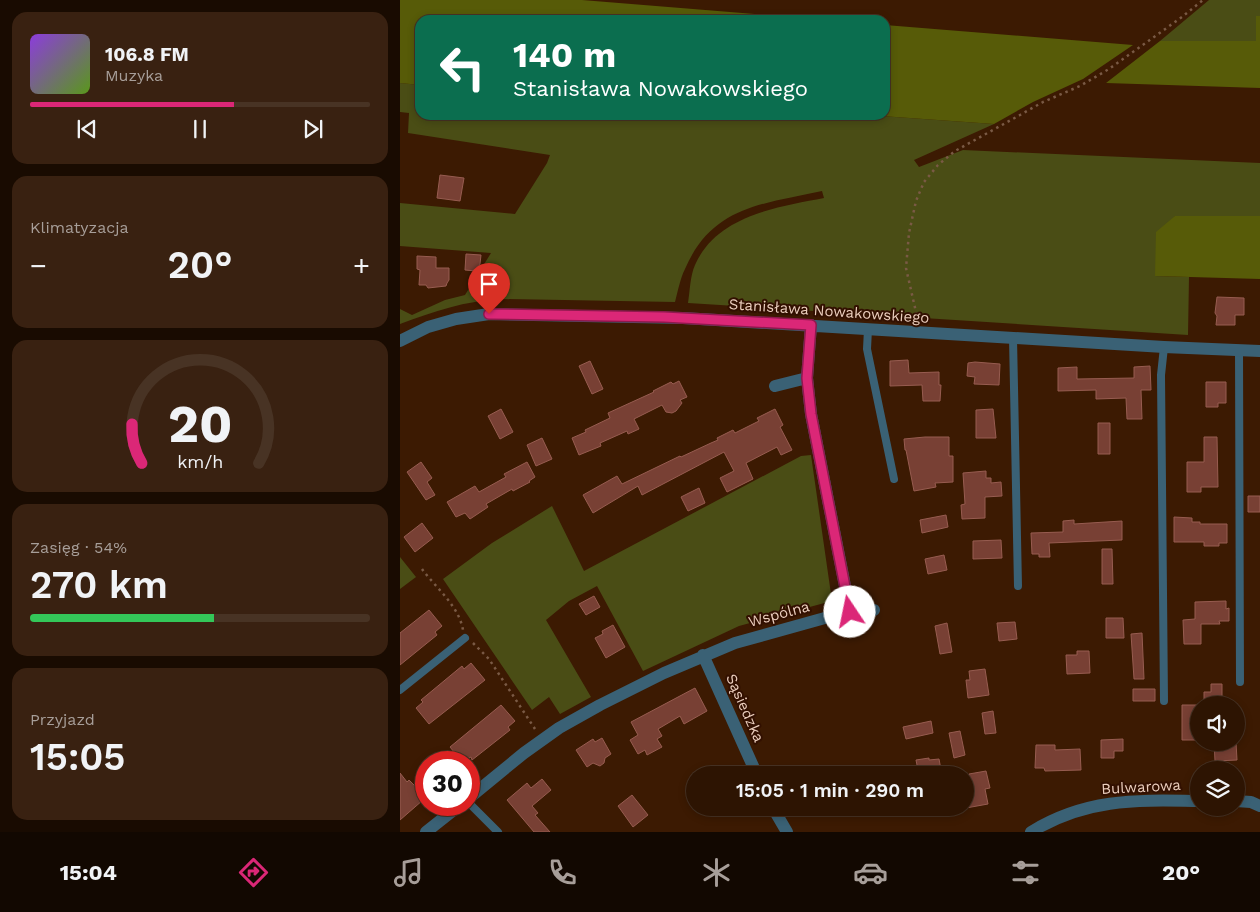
<!DOCTYPE html>
<html lang="pl">
<meta charset="utf-8">
<style>
body{margin:0;font-family:"Work Sans",sans-serif;background:#392111;color:#f1f3f6;height:100vh;display:flex;flex-direction:column;font-size:19px;white-space:nowrap}
*{box-sizing:border-box;margin:0}
p{font-size:16px;color:#a79e99}
.icon{flex:none;width:28px;height:28px;fill:none;stroke:currentColor;stroke-width:2;stroke-linecap:round;stroke-linejoin:round}
.map{position:relative;flex:1;overflow:hidden}
.sheet{display:flex;flex-direction:column;gap:12px;padding:12px;background:#190b01;width:400px}
.sheet>*{flex:none}
.banner{position:absolute;left:15px;top:15px;width:475px;height:105px;border-radius:15px;box-shadow:0 2px 8px #0003,0 0 0 1px #483324;background:#0b6e4f;color:#fff;overflow:hidden}
.buttons{position:absolute;left:790px;top:696px;display:grid;gap:10px}
.buttons a{display:grid;place-items:center;width:55px;height:55px;border-radius:50%;background:#2d1402;box-shadow:0 2px 8px #0003,0 0 0 1px #483324;font-size:25px}
.speed{position:absolute;left:15px;top:751px;display:flex;gap:10px;font-size:25px;font-weight:700;text-align:center}
.speed>*{display:grid;place-content:center;width:65px;height:65px;border-radius:50%;background:#2d1402;box-shadow:0 2px 8px #0003,0 0 0 1px #483324;line-height:1}
.speed .limit{border:8px solid #d22;background:#fff;color:#111}
.pin{position:absolute;display:grid;place-items:center;width:42px;height:42px;color:#fff;margin:-51px -21px;border-radius:50% 50% 50% 0;rotate:-45deg;box-shadow:0 0 5px #0007}
.pin .icon{rotate:45deg}
.me{position:absolute;width:55px;margin:-28px;rotate:349deg;stroke-linejoin:round;filter:drop-shadow(0 0 4px #0008)}
.turn{display:flex;align-items:center;gap:18px;height:105px;padding:0 15px;font-size:22px}
.turn .icon{width:65px;height:65px;stroke-width:2.5}
.turn b{display:block;font-size:35px;line-height:42px}
.big{font-size:38px;font-weight:600;line-height:1.1}
.sheet .tile{flex:1;display:flex;flex-direction:column;justify-content:center;gap:8px;min-width:0;padding:0 18px;border-radius:15px;background:#392111}
.sheet .dial{align-items:center;gap:0}
.dial svg{height:130px;overflow:visible;fill:none;stroke:#483324;stroke-width:7;stroke-linecap:round;text-anchor:middle}
.dial text{fill:#f1f3f6;stroke:none}
.song{display:flex;align-items:center;gap:15px}
.cover{width:60px;height:60px;border-radius:8px;background:linear-gradient(135deg,hsl(270 70% 55%),hsl(90 70% 35%))}
.played{height:5px;border-radius:2px;background:linear-gradient(90deg,#db2777 60%,#483324 60%)}
.keys{display:flex;justify-content:space-around;direction:ltr}
.heat{display:flex;justify-content:space-between;align-items:center;font-size:28px;direction:ltr}
.charge{height:8px;border-radius:4px;background:linear-gradient(90deg,#34c759 54%,#483324 0)}
.trip{position:absolute;left:286px;top:766px;width:288px;height:50px;border-radius:25px;background:#2d1402;box-shadow:0 2px 8px #0003,0 0 0 1px #483324;font-weight:600;line-height:50px;text-align:center}
.dock{display:flex;height:80px;justify-content:space-around;align-items:center;background:#120801;color:#a79e99}
.dock .icon{width:35px;height:35px}
.dock .current{color:#db2777}
.dock b{font-size:22px;color:#f1f3f6}
main{display:flex;flex:1;min-height:0}
.map>svg:first-child{display:block}
.green{fill:#4a4d15}
.forest{fill:#575b08}
.building{fill:#784034;stroke:#975c50}
.lines{fill:none;stroke-linecap:round;stroke-linejoin:round}
.path{stroke:#7a5a45;stroke-width:2.5;stroke-dasharray:2.5 4;stroke-linecap:butt}
.service{stroke:#3a6175;stroke-width:8}
.minor{stroke:#3a6175;stroke-width:12}
.route-casing{stroke:#8e194d;stroke-width:12}
.route{stroke:#db2777;stroke-width:9}
.labels{text-anchor:middle;dominant-baseline:central;stroke-width:4;stroke-linejoin:round;paint-order:stroke}
.street-label{font-size:15px;fill:#ebcebd;stroke:#321000}
</style>
<main>
<section class="sheet">
<div class="tile">
<div class="song"><i class="cover"></i><div><b>106.8 FM</b><p>Muzyka</p></div></div>
<div class="played"></div>
<div class="keys"><svg class="icon" aria-label="previous" viewBox="0 0 24 24"><path d="M18 5L8 12l10 7zM5 5v14"/></svg><svg class="icon" aria-label="pause" viewBox="0 0 24 24"><path d="M8 5v14M16 5v14"/></svg><svg class="icon" aria-label="next" viewBox="0 0 24 24"><path d="M6 5l10 7-10 7zM19 5v14"/></svg></div>
</div>
<div class="tile"><p>Klimatyzacja</p>
<div class="heat"><a>−</a><b class="big">20°</b><a>+</a></div>
</div>
<div class="tile dial"><svg viewBox="0 0 100 80">
<path d="M14 69A42 42 0 1 1 86 69"/>
<path d="M14 69A42 42 0 0 1 8 45" stroke="#db2777"/>
<text x="50" y="56" font-size="32" font-weight="700">20</text>
<text x="50" y="72" font-size="11">km/h</text>
</svg></div>
<div class="tile"><p>Zasięg · 54%</p><b class="big">270 km</b><div class="charge"></div></div>
<div class="tile"><p>Przyjazd</p><b class="big">15:05</b></div>
</section>
<div class="map">
<svg width="860" height="832" viewBox="0 0 860 832">
<rect width="100%" height="100%" fill="#3c1a02"/>
<path class="green" d="M 809,0 L 860,0 L 860,16 L 856,17 L 856,41 L 760,41 Z
M 0,83 L 20,85 L 20,115 L 467,115 L 594,124 L 514,160 L 519,167 L 563,150 L 860,163 L 860,216 L 775,216 L 755,276 L 789,277 L 788,335 L 288,303 C 290,291 290,276 295,265 C 317,215 378,207 424,198 L 422,191 C 363,204 312,206 285,269 C 280,279 278,291 275,302 L 102,299 C 64,301 35,311 0,324 L 0,309 L 12,315 L 45,300 L 65,295 L 91,253 L 0,246 L 0,203 L 115,214 L 147,163 L 150,155 L 8,133 L 9,113 L 0,112 Z
M 411,455 L 432,601 L 339,626 L 243,671 L 197,586 L 169,601 L 146,620 L 191,697 L 160,714 L 149,697 L 132,710 L 43,579 L 92,543 L 152,506 L 184,571 L 401,456 Z
M 0,557 L 16,577 L 0,589 Z"/>
<path class="forest" d="M 0,0 L 182,0 L 427,20 L 20,20 L 20,85 L 0,83 Z
M 856,16 L 860,16 L 860,88 L 706,83 L 760,41 L 856,41 Z
M 485,25 L 733,45 L 683,79 L 633,102 L 594,124 L 467,115 L 485,115 Z
M 775,216 L 860,216 L 860,279 L 755,276 L 756,232 Z"/>
<path class="building" d="M 40,175 L 64,178 L 60,201 L 37,198 Z
M 66,254 L 81,255 L 80,264 L 76,271 L 65,270 Z
M 17,256 L 36,257 L 36,268 L 49,268 L 49,280 L 47,283 L 46,286 L 28,288 L 26,285 L 19,285 L 20,270 L 17,269 Z
M 817,297 L 844,298 L 844,315 L 835,315 L 835,325 L 816,325 L 817,316 L 815,313 Z
M 508,360 L 509,373 L 539,372 L 539,385 L 541,385 L 540,401 L 523,401 L 522,385 L 490,386 L 490,361 Z
M 190,361 L 203,389 L 192,394 L 179,366 Z
M 575,362 L 600,364 L 599,385 L 574,384 L 575,377 L 567,376 L 568,363 Z
M 750,366 L 751,390 L 741,390 L 742,419 L 727,419 L 726,398 L 696,399 L 696,390 L 658,391 L 658,368 L 677,367 L 677,379 L 734,378 L 734,367 Z
M 279,381 L 287,397 L 280,400 L 282,403 L 276,411 L 272,413 L 266,412 L 262,405 L 234,419 L 239,429 L 228,434 L 227,431 L 200,443 L 201,446 L 179,455 L 172,438 L 186,432 L 185,430 L 210,418 L 208,413 L 254,392 L 253,391 L 271,382 L 273,384 Z
M 806,382 L 826,382 L 826,403 L 818,403 L 818,407 L 806,407 Z
M 101,409 L 113,432 L 100,439 L 88,416 Z
M 375,409 L 383,425 L 380,427 L 392,450 L 381,455 L 377,447 L 346,463 L 353,479 L 327,492 L 320,478 L 334,471 L 324,452 L 242,495 L 238,486 L 193,513 L 183,495 L 217,476 L 222,484 L 280,456 L 281,457 L 311,443 L 318,440 L 317,438 L 333,430 L 335,433 L 359,421 L 357,418 Z
M 593,409 L 596,438 L 576,438 L 576,410 Z
M 698,423 L 710,423 L 710,454 L 698,454 Z
M 525,437 L 549,437 L 549,456 L 553,456 L 553,482 L 535,483 L 536,487 L 514,491 L 506,450 L 505,450 L 504,439 Z
M 804,437 L 817,437 L 818,487 L 801,487 L 801,492 L 787,492 L 787,462 L 804,462 Z
M 142,438 L 152,459 L 136,466 L 127,445 Z
M 21,462 L 32,478 L 27,482 L 35,495 L 26,500 L 7,472 Z
M 127,462 L 135,477 L 129,481 L 130,482 L 113,491 L 112,489 L 86,504 L 88,507 L 70,519 L 65,513 L 56,517 L 47,502 L 75,486 L 79,492 L 106,477 L 104,474 Z
M 586,471 L 586,478 L 591,478 L 591,483 L 601,482 L 602,496 L 585,497 L 585,518 L 562,519 L 561,505 L 565,504 L 563,473 Z
M 299,488 L 305,503 L 288,511 L 281,497 Z
M 848,496 L 860,496 L 860,512 L 848,512 Z
M 546,515 L 548,527 L 522,533 L 520,520 Z
M 774,517 L 792,518 L 792,522 L 800,522 L 800,524 L 827,524 L 827,543 L 819,543 L 819,546 L 804,546 L 804,542 L 774,542 Z
M 674,520 L 674,524 L 722,521 L 722,540 L 649,543 L 650,557 L 639,557 L 639,554 L 632,554 L 631,533 L 663,532 L 663,521 Z
M 22,523 L 33,538 L 15,552 L 4,537 Z
M 601,540 L 602,558 L 573,559 L 573,541 Z
M 702,549 L 712,549 L 713,584 L 702,584 Z
M 544,555 L 547,570 L 528,574 L 525,559 Z
M 194,596 L 200,607 L 186,615 L 179,604 Z
M 826,601 L 826,609 L 829,608 L 829,621 L 819,621 L 820,624 L 801,624 L 801,644 L 784,644 L 783,620 L 795,619 L 795,602 Z
M 29,610 L 42,626 L 35,632 L 37,635 L 0,665 L 0,633 Z
M 706,618 L 723,618 L 724,638 L 706,638 Z
M 615,622 L 617,639 L 599,641 L 597,623 Z
M 547,623 L 552,652 L 540,654 L 535,626 Z
M 213,625 L 225,647 L 206,658 L 195,638 L 203,634 L 202,631 Z
M 742,633 L 744,679 L 734,679 L 731,634 Z
M 677,651 L 689,651 L 690,673 L 667,674 L 666,655 L 677,655 Z
M 71,663 L 85,680 L 29,724 L 16,708 L 23,702 L 21,700 L 62,666 L 64,669 Z
M 585,669 L 589,695 L 568,698 L 566,680 L 570,680 L 569,671 Z
M 811,684 L 822,684 L 822,705 L 804,705 L 804,692 L 811,692 Z
M 295,688 L 307,711 L 284,724 L 280,716 L 258,729 L 262,736 L 257,739 L 262,747 L 247,755 L 245,750 L 238,754 L 230,740 L 238,735 L 231,722 Z
M 733,689 L 755,689 L 755,701 L 733,701 Z
M 101,705 L 115,721 L 108,727 L 110,730 L 72,760 L 71,757 L 62,762 L 50,747 Z
M 782,705 L 798,705 L 798,740 L 782,740 Z
M 593,711 L 596,733 L 585,734 L 582,713 Z
M 531,721 L 533,733 L 506,739 L 503,727 Z
M 560,731 L 565,755 L 554,758 L 549,733 Z
M 202,738 L 211,754 L 205,758 L 204,763 L 200,766 L 193,763 L 187,767 L 176,750 L 193,739 L 195,742 Z
M 723,739 L 723,751 L 714,751 L 714,758 L 701,758 L 701,740 Z
M 814,742 L 836,742 L 837,760 L 815,761 Z
M 636,745 L 655,745 L 655,750 L 680,749 L 681,770 L 645,771 L 644,768 L 635,768 Z
M 529,758 L 529,760 L 539,759 L 542,775 L 519,775 L 516,760 Z
M 586,771 L 590,788 L 585,789 L 588,804 L 566,808 L 565,785 L 570,785 L 569,774 Z
M 0,773 L 7,782 L 9,780 L 15,786 L 20,792 L 17,794 L 23,800 L 0,820 Z
M 142,779 L 151,790 L 132,806 L 138,813 L 135,815 L 150,832 L 134,832 L 107,800 L 127,783 L 131,788 Z
M 232,795 L 248,815 L 233,827 L 218,806 Z"/>
<g class="lines">
<path class="path" d="M 518,321 L 506,268 L 509,233 L 516,201 L 524,182 L 538,165 L 555,151 L 620,115 L 643,102 L 680,86 L 709,69 L 782,17 L 803,0
M 22,569 C 36,588 59,606 63,630
M 73,643 L 89,659 L 135,729"/>
<path class="service" d="M 468,329 L 467,349 L 494,479
M 613,338 L 618,586
M 764,347 L 761,375 L 764,701
M 839,350 L 840,682
M 0,690 L 65,638
M 69,803 L 98,832"/>
<path class="minor" d="M 0,341 L 28,327 L 56,319 L 89,314 L 283,318 L 764,347 L 860,351
M 375,386 L 407,378
M 450,611 L 474,610
M 303,655 L 357,775
M 69,798 L 124,753 L 159,728 L 200,705 L 264,673 L 335,643 L 450,611 L 411,414 L 407,378 L 411,325
M 836,801 L 851,802 L 860,806
M 373,808 L 387,832
M 26,832 L 60,805
M 631,832 C 686,798 737,800 799,801"/>
</g>
<g class="lines">
<defs>
<path id="route" d="M 89,314 L 264,317 L 411,325 L 407,378 L 411,414 L 450,612"/>
</defs>
<use href="#route" class="route-casing"/>
<use href="#route" class="route"/>
</g>
<g class="labels">
<g class="street-label">
<text transform="translate(429 311) rotate(4)">Stanisława Nowakowskiego</text>
<text transform="translate(379 614) rotate(-15)">Wspólna</text>
<text transform="translate(345 708) rotate(66)">Sąsiedzka</text>
<text transform="translate(741 787) rotate(-3)">Bulwarowa</text>
</g>
</g>
</svg>
<div class="buttons">
<a><svg class="icon" aria-label="sound" viewBox="0 0 24 24"><path d="M4 9h4l5-4v14l-5-4H4zM17 9q2 3 0 6"/></svg></a>
<a><svg class="icon" aria-label="layers" viewBox="0 0 24 24"><path d="M12 4l9 5-9 5-9-5zM3 14l9 5 9-5"/></svg></a>
</div>
<div class="speed"><div class="limit">30</div></div>
<div class="pin" style="left:89px;top:314px;background:#d93025"><svg class="icon" aria-label="arrive" viewBox="0 0 24 24"><path d="M6 21V4h12l-3 4 3 4H6"/></svg></div>
<svg class="me" style="left:450px;top:612px" viewBox="-20 -20 40 40"><circle r="19" fill="#fff"/><path d="M0-13L10 11 0 6-10 11z" fill="#db2777"/></svg>
<div class="trip">15:05 · 1 min · 290 m</div>
<div class="banner">
<div class="turn"><svg class="icon" aria-label="left" viewBox="0 0 24 24"><path d="M17 20v-9H6M10 6l-5 5 5 5"/></svg><div><b>140 m</b>Stanisława Nowakowskiego</div></div>
</div>
</div>
</main>
<nav class="dock">
<b>15:04</b>
<svg class="icon current" aria-label="directions" viewBox="0 0 24 24"><path d="M12 3l9 9-9 9-9-9zM9 14v-3h6M13 9l2 2-2 2"/></svg>
<svg class="icon" aria-label="music" viewBox="0 0 24 24"><path d="M9 18V5l10-2v13"/><circle cx="6" cy="18" r="3"/><circle cx="16" cy="16" r="3"/></svg>
<svg class="icon" aria-label="phone" viewBox="0 0 24 24"><path d="M5 4h4l2 5-3 2q2 4 5 5l2-3 5 2v4C11 20 4 13 5 4z"/></svg>
<svg class="icon" aria-label="climate" viewBox="0 0 24 24"><path d="M12 3v18M4 7l16 10M4 17L20 7"/></svg>
<svg class="icon" aria-label="car" viewBox="0 0 24 24"><path d="M5 17H2v-5l4-1 3-4h7l3 4 3 1v5h-3M9 17h6M6 11h13"/><circle cx="7" cy="17" r="2"/><circle cx="17" cy="17" r="2"/></svg>
<svg class="icon" aria-label="filters" viewBox="0 0 24 24"><path d="M4 7h16M4 17h16"/><circle cx="9" cy="7" r="2"/><circle cx="15" cy="17" r="2"/></svg>
<b>20°</b>
</nav>
